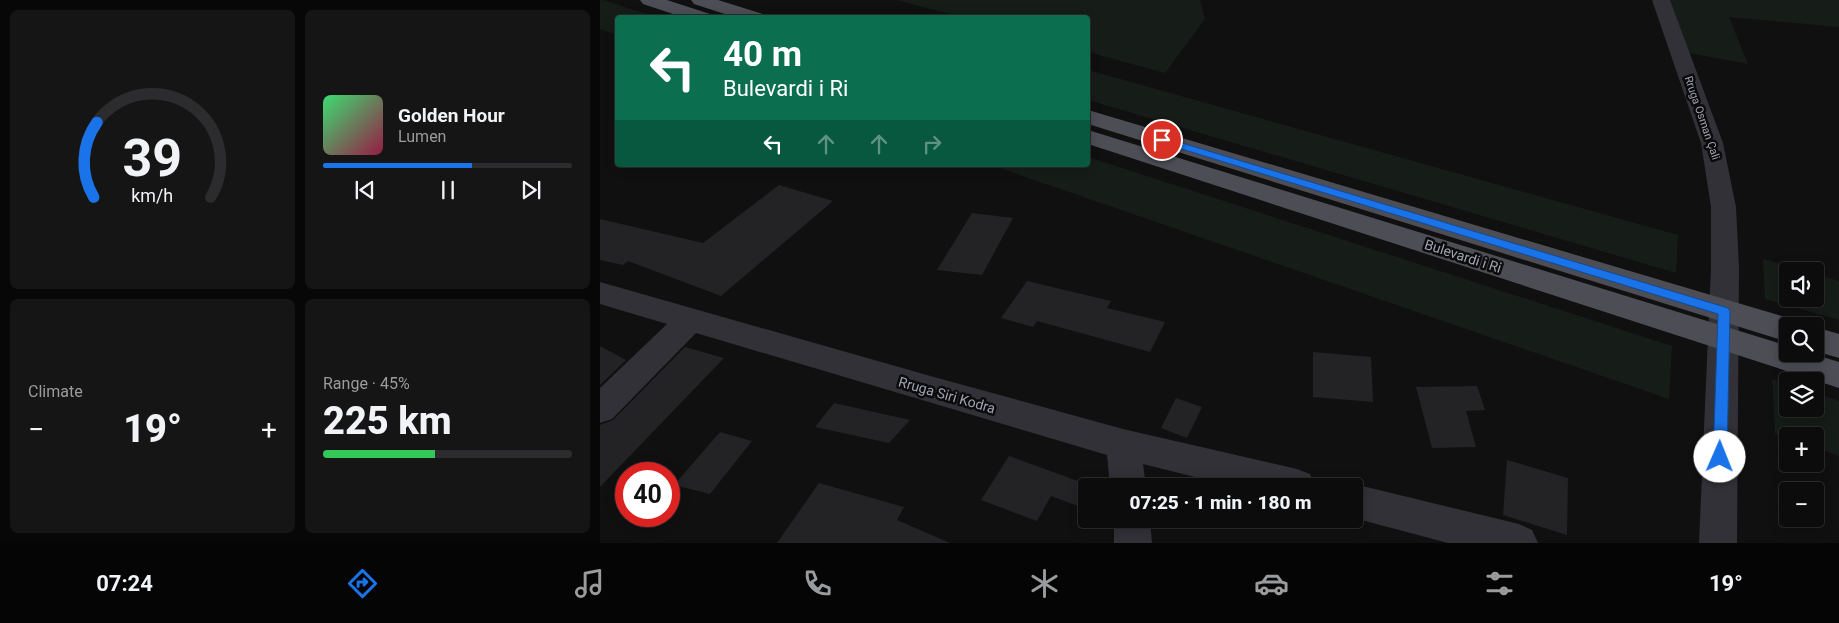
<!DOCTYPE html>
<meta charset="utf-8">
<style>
body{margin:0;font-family:Roboto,sans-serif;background:#151516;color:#f1f3f6;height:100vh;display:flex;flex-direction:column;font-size:19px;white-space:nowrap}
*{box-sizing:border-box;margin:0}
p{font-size:16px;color:#9a9b9d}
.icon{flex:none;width:28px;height:28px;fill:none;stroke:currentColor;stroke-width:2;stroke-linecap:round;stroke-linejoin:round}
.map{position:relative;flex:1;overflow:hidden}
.drawer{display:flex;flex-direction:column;gap:10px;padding:10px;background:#070707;width:600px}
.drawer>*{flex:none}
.guide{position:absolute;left:15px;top:15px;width:475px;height:152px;border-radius:5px;box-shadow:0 2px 12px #0003,0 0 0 1px #2c2c2e;background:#0b6e4f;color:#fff;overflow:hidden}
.tools{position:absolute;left:1179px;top:262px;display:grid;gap:10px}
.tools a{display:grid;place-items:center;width:45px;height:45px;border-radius:5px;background:#0c0c0d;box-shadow:0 2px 12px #0003,0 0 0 1px #2c2c2e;font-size:25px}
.speed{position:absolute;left:15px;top:462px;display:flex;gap:10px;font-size:25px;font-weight:700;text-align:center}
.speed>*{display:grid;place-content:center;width:65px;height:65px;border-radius:50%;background:#0c0c0d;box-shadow:0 2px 12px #0003,0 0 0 1px #2c2c2e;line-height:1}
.speed .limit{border:8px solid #d22;background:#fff;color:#111}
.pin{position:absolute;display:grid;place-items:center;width:42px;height:42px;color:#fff;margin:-21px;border:2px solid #fff;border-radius:50%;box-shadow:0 1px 5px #0007}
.me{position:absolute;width:55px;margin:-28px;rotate:1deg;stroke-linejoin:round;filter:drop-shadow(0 0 4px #0008)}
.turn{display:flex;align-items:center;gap:18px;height:105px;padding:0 25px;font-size:22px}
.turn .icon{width:65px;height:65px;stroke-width:2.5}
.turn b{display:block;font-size:35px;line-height:42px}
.lanes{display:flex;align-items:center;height:48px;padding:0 25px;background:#0003;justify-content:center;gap:25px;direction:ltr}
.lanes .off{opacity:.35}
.big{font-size:38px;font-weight:800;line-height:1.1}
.drawer .card{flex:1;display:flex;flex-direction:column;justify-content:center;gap:8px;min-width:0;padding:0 18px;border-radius:8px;background:#151516}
.drawer .dial{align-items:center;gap:0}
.dial svg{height:130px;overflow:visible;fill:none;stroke:#2c2c2e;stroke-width:7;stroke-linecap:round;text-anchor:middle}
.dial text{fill:#f1f3f6;stroke:none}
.song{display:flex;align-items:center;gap:15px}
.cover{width:60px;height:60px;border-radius:8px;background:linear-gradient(135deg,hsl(140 70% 55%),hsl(340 70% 35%))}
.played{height:5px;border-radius:2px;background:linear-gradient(90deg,#1a73e8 60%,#2c2c2e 60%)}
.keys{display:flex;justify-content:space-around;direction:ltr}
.heat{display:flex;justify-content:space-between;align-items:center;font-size:28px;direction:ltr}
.charge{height:8px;border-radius:4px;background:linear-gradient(90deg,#34c759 45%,#2c2c2e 0)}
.drawer .tiles{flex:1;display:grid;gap:10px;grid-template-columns:repeat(2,1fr)}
.trip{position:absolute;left:478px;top:478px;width:285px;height:50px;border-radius:5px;background:#0c0c0d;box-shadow:0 2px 12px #0003,0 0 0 1px #2c2c2e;font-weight:800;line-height:50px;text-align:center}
.dock{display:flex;height:80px;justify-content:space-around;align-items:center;background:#050505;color:#9a9b9d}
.dock .icon{width:35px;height:35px}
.dock .active{color:#1a73e8}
.dock b{font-size:22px;color:#f1f3f6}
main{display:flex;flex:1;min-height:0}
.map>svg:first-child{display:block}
.green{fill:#161c18}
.building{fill:#232326}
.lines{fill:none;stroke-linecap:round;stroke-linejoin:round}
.minor{fill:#313137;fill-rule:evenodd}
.major{fill:#4d4d56;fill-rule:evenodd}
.route{fill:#1a73e8;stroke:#114b97}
.labels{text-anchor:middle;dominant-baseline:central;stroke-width:5;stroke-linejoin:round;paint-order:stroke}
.far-street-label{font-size:11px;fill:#a1a3b3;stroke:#0b0b0c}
.street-label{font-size:14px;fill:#a1a3b3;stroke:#0b0b0c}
</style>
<main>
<section class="drawer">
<div class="tiles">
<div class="card dial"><svg viewBox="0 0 100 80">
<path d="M14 69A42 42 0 1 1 86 69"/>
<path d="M14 69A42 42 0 0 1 16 23" stroke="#1a73e8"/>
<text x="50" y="56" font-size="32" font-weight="700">39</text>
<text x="50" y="72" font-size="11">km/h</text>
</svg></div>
<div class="card">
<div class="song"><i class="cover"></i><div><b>Golden Hour</b><p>Lumen</p></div></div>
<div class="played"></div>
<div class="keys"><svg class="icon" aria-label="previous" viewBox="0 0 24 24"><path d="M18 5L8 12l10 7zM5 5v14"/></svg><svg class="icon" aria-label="pause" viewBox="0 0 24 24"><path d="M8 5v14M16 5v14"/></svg><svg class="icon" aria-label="next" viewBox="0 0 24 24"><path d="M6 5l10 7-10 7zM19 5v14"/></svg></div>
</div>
<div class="card"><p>Climate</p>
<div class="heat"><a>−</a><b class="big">19°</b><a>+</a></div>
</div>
<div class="card"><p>Range · 45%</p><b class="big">225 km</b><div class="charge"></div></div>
</div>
</section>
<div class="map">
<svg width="1239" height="543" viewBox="0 0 1239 543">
<rect width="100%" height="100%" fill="#101011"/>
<path class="green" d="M 0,0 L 3,0 L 57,17 L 18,18 L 17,35 L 0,29 Z
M 296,0 L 600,0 L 605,19 L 565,73 L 488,52 L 488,18 L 361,17 Z
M 1064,0 L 1239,0 L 1239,27 L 1129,17 L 1148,64 L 1084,52 Z
M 488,70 L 1078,235 L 1076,273 L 488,100 Z
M 488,157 L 1072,346 L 1069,399 L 391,165 L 488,165 Z
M 1163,259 L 1206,271 L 1188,271 L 1188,299 L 1215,299 L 1215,274 L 1239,281 L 1239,320 L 1165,299 Z
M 1172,379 L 1187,384 L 1188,409 L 1215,409 L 1215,393 L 1239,401 L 1239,456 L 1215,447 L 1215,436 L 1188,436 L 1187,438 L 1175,434 Z"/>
<path class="building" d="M 179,185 L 233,201 L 121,296 L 28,261 L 23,265 L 0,260 L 0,219 L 103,243 Z
M 372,213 L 413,218 L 382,275 L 337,270 Z
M 427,281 L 511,301 L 507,308 L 565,322 L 550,352 L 437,321 L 433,327 L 401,318 Z
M 0,346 L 26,360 L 0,385 Z
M 85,347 L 124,358 L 0,487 L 0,425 L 13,420 Z
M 713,352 L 771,357 L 773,402 L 713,397 Z
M 877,386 L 885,410 L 866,411 L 876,447 L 832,448 L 816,387 Z
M 576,398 L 602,407 L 587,438 L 561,428 Z
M 234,403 L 310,420 L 289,443 L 215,427 Z
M 120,432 L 152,441 L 110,494 L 74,485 Z
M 409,456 L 486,484 L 486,509 L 451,496 L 437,521 L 381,500 Z
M 907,460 L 968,478 L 967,535 L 903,515 Z
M 219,483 L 304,507 L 297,520 L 350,543 L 177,543 Z"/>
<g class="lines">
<path class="minor" d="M 1052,0 L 1070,0 L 1123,143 L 1136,207 L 1139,268 L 1137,543 L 1099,543 L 1111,268 L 1111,207 L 1101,143 Z
M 0,282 L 334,377 L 523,429 L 697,469 L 710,474 L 715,486 L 631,486 L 543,464 L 546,486 L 510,486 L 507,455 L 96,333 L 12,419 L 0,423 L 0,388 L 67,324 L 0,304 Z
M 754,484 L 919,524 L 932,530 L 938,543 L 848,543 L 754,518 L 754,486 L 748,486 Z
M 514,519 L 550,519 L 552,543 L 514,543 Z"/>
<path class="major" d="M 40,0 L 67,0 L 110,14 L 113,18 L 85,18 L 43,4 Z
M 91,0 L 118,0 L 163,14 L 166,18 L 137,18 L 94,4 Z
M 488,110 L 1188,318 L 1198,322 L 1201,326 L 1188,326 L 1188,342 L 488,124 Z
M 488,130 L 1188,346 L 1188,354 L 1213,354 L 1239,362 L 1239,388 L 488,144 Z
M 1215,327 L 1239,334 L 1239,358 L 1215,351 Z"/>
</g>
<path class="route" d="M 562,137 L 1128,308 L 1130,311 L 1127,457 L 1125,462 L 1120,464 L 1115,462 L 1113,457 L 1118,314 L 559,142 L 558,140 Z"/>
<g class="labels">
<g class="far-street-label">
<text transform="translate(1102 118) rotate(71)">Rruga Osman Çali</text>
</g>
<g class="street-label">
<text transform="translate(863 256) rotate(18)">Bulevardi i Ri</text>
<text transform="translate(347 395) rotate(16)">Rruga Siri Kodra</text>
</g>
</g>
</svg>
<div class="tools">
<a><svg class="icon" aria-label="sound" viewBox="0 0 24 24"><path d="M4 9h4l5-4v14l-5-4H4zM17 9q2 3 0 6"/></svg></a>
<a><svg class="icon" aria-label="search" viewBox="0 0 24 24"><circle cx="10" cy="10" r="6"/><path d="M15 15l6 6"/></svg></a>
<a><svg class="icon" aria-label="layers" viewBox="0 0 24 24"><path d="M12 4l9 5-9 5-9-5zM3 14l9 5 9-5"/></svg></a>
<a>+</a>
<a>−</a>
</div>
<div class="speed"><div class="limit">40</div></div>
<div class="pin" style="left:562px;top:140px;background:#d93025"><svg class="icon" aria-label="arrive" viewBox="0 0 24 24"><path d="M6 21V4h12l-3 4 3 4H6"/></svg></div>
<svg class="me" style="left:1120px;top:457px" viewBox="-20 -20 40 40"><circle r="19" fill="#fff"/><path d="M0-13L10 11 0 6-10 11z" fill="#1a73e8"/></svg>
<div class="trip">07:25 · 1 min · 180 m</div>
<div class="guide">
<div class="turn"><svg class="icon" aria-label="left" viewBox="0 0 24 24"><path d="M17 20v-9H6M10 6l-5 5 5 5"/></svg><div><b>40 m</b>Bulevardi i Ri</div></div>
<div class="lanes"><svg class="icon" aria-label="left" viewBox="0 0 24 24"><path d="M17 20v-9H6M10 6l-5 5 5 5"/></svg><svg class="icon off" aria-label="ahead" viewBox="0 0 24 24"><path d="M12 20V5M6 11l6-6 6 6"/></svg><svg class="icon off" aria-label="ahead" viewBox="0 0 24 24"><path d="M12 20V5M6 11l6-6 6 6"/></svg><svg class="icon off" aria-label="right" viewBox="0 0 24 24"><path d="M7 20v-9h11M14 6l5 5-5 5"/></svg></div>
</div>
</div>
</main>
<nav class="dock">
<b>07:24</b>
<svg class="icon active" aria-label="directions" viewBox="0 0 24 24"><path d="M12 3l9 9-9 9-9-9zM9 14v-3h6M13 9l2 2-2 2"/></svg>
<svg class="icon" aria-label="music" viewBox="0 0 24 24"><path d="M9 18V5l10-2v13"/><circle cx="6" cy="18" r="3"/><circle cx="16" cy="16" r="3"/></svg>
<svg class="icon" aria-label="phone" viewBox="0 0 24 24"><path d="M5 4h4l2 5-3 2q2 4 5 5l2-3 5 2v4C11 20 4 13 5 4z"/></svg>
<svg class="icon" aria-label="climate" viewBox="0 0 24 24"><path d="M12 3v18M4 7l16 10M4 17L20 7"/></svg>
<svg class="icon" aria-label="car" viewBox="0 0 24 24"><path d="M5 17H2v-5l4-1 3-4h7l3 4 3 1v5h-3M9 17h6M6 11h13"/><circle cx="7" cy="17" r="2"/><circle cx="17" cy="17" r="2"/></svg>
<svg class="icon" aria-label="filters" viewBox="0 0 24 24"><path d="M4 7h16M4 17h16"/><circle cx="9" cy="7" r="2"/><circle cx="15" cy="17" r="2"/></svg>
<b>19°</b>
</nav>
